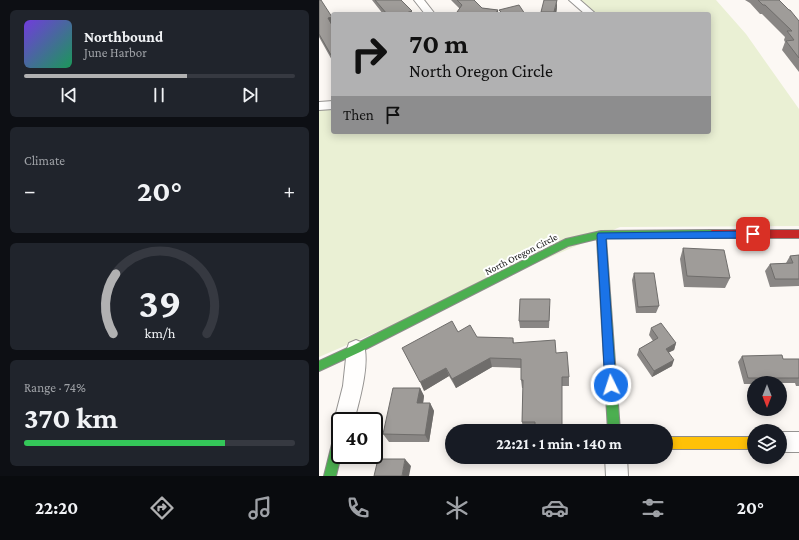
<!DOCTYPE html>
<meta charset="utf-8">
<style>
body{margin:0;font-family:"Crimson Pro",serif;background:#20242c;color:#f1f3f6;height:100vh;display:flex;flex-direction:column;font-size:15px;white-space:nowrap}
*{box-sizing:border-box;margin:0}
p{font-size:13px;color:#9ea1a6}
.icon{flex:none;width:22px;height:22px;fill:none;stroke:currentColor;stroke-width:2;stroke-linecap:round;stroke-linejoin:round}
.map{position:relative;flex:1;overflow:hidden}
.drawer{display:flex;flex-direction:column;gap:10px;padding:10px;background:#0d0f14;width:319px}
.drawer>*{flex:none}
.top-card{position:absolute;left:12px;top:12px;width:380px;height:122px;border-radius:4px;box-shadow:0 2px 10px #0003;background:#b1b1b2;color:#111;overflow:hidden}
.needle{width:26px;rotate:180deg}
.tools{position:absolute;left:428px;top:376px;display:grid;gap:8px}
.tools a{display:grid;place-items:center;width:40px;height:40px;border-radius:50%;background:#171b24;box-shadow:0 2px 10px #0003;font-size:20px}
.speed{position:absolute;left:12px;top:412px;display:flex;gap:8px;font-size:20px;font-weight:700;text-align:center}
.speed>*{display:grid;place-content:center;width:52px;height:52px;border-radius:50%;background:#171b24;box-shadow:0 2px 10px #0003;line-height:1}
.speed .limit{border:2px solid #111;border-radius:6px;background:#fff;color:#111}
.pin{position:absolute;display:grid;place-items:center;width:34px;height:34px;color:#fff;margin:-17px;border-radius:8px;box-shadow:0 2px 6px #0006}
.me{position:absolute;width:44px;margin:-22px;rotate:356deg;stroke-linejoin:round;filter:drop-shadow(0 0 3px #0008)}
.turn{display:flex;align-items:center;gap:14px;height:84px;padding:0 12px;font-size:18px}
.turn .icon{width:52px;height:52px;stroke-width:2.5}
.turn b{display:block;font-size:28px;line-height:34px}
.then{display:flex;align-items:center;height:38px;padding:0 12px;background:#0003;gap:8px;font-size:15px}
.big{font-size:30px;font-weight:700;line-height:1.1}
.drawer .widget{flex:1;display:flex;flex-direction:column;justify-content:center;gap:6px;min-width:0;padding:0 14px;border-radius:6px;background:#20242c}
.drawer .dial{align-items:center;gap:0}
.dial svg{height:104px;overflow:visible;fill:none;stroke:#363941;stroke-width:7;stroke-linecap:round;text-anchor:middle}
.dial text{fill:#f1f3f6;stroke:none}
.song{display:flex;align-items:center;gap:12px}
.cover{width:48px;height:48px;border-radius:6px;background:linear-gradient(135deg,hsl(260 70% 55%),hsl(150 70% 35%))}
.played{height:4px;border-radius:2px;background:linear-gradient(90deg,#b1b1b2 60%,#363941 60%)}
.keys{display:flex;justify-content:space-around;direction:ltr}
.heat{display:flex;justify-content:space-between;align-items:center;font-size:22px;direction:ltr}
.charge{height:6px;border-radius:3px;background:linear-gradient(90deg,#34c759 74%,#363941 0)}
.trip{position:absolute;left:126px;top:424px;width:228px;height:40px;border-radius:20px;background:#171b24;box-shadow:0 2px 10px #0003;font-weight:700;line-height:40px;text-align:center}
.menu{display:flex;height:64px;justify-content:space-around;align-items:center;background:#090b0e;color:#9ea1a6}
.menu .icon{width:28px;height:28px}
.menu .current{color:#b1b1b2}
.menu b{font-size:18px;color:#f1f3f6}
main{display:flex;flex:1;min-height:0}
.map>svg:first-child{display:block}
.green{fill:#eaf0d4}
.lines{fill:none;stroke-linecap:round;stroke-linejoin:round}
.street-casing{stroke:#969492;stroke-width:2}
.fast-casing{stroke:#8c8b89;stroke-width:2}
.slow-casing{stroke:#8c8b89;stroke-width:2}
.jam-casing{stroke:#8c8b89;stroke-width:2}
.street{fill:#fffefd;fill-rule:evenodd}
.fast{fill:#4caf50;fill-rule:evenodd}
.slow{fill:#ffc107;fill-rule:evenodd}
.jam{fill:#c62828;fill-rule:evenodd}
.wall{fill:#898684}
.shaded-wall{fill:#6f6d6b}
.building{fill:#9f9c99;stroke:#6f6d6b}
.route{fill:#1a73e8;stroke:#114b97}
.labels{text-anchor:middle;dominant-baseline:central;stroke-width:4;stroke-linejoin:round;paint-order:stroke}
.street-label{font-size:10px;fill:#0f0f0f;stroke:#fff}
</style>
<main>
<section class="drawer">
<div class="widget">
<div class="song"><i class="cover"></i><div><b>Northbound</b><p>June Harbor</p></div></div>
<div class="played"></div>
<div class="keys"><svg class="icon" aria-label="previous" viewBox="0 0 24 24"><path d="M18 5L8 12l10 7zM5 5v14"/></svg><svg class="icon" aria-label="pause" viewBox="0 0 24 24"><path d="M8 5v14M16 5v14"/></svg><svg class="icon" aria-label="next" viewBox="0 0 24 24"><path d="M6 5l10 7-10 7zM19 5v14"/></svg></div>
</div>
<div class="widget"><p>Climate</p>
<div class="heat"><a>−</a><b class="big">20°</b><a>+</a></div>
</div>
<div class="widget dial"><svg viewBox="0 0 100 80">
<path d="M14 69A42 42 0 1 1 86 69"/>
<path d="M14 69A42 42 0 0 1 16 23" stroke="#b1b1b2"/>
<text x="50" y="56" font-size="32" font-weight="700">39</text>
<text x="50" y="72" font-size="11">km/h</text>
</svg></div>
<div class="widget"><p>Range · 74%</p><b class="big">370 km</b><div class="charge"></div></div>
</section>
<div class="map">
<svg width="480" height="476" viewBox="0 0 480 476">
<rect width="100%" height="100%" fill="#fcf8f4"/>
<path class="green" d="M 260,0 L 397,0 L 427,34 L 480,109 L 480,226 L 301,227 L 0,357 L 0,109 L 14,108 L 14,132 L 390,132 L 390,14 L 277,14 Z"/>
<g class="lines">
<defs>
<path id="street" d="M 95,0 L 105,0 L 116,14 L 106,14 Z
M 250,0 L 261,0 L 277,14 L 266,14 Z
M 14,101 L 14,109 L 0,110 L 0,102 Z
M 37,340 L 44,343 C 52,361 40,402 35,421 L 21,421 L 21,430 L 18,428 L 15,421 L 24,386 L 28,349 L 30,343 Z
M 461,432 L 480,432 L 480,452 L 461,452 Z
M 286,457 L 308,457 L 309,476 L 287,476 Z"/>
<path id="fast" d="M 393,230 L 396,232 L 397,234 L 396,236 L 393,238 L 287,238 L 301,431 L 289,431 L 278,239 L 249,246 L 41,352 L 0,371 L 0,361 L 33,346 L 247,239 L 282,231 Z
M 21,430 L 21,455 L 22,455 L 17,476 L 5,476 L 15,436 L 17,432 Z"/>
<path id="slow" d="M 347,437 L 435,437 L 435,449 L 347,449 Z"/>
<path id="jam" d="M 393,230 L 480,230 L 480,238 L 393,238 L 390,236 L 389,234 L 390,232 Z"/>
</defs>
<use href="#street" class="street-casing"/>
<use href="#fast" class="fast-casing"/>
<use href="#slow" class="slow-casing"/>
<use href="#jam" class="jam-casing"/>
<use href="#street" class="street"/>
<use href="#fast" class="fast"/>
<use href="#slow" class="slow"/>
<use href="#jam" class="jam"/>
</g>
<path class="wall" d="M 0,0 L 14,19 L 14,62 L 0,37 Z
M 53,0 L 82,0 L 93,11 L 93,14 L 64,14 Z
M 132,0 L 155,0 L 163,8 L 179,10 L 179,14 L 138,14 L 138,12 L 141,9 Z
M 426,0 L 460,0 L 480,21 L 480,72 L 463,50 L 466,42 L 465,40 L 466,37 L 443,14 L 441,14 L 431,3 Z
M 238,7 L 237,14 L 222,14 L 222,12 Z
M 364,248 L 411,278 L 406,288 L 365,287 L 361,259 Z
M 480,255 L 480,286 L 451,287 L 446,271 L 451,264 L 467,263 L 471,256 Z
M 315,273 L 340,306 L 337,313 L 317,313 L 313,280 Z
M 231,306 L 230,328 L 201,328 L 200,321 Z
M 332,328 L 357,343 L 355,350 L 350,352 L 353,366 L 333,377 L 318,355 L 320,349 L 334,341 L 330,335 Z
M 139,332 L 158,337 L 194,338 L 195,343 L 237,353 L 250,377 L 250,386 L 243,386 L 216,430 L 204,430 L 203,422 L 204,388 L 203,388 L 202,380 L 202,368 L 173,367 L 137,388 L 130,376 L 105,391 Z
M 423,356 L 464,359 L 480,359 L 480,386 L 477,386 L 476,383 L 435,383 L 435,384 L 425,384 L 419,362 Z
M 101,388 L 105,396 L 104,403 L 111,403 L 115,411 L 110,442 L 70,442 L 64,434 Z"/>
<path class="shaded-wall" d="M 238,0 L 238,7 L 237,14 L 235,14 Z
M 179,10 L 179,14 L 176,14 Z
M 93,11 L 93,14 L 84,14 Z
M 13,17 L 14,26 L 12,26 L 9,18 Z
M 14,54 L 14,61 L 12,55 Z
M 357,343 L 355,350 L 345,355 L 347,349 Z
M 171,358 L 173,367 L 137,388 L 133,379 Z
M 355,360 L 353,366 L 333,377 L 335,371 Z
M 127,368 L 130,376 L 105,391 L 101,382 Z
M 101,388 L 105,396 L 103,411 L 98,403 Z
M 111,403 L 115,411 L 110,442 L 106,435 Z
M 86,459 L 92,466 L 90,476 L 83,476 Z"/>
<path class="building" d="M 0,0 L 2,0 L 13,17 L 9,18 L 14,27 L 14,54 L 12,55 L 0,34 Z
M 56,0 L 82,0 L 93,11 L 84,14 L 68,14 Z
M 138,0 L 155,0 L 163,8 L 179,10 L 176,14 L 150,14 L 138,12 L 143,5 Z
M 225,0 L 238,0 L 235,12 L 222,12 Z
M 439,0 L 460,0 L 470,10 L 471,10 L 480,21 L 480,58 L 467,41 L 475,40 L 468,31 L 473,31 L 446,5 L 444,5 Z
M 200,5 L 206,14 L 184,14 L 180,10 Z
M 364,248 L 405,250 L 411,278 L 368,276 Z
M 480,255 L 480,279 L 456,279 L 451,264 L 474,263 L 471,256 Z
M 315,273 L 335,273 L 340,306 L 319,307 Z
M 201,299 L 231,299 L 230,321 L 200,321 Z
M 133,321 L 139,332 L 151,325 L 158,337 L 194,338 L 194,343 L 236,340 L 237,353 L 248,352 L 250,377 L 243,377 L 243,431 L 216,431 L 216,422 L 203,422 L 204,380 L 202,380 L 202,359 L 171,358 L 133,379 L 127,368 L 101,382 L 83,348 Z
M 342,323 L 357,343 L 347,349 L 355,360 L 335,371 L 320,349 L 339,338 L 332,328 Z
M 463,355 L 464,359 L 480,359 L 480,378 L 429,378 L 423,356 Z
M 74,388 L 101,388 L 98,403 L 111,403 L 106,435 L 64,434 Z
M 59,459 L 86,459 L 83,476 L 55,476 Z"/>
<path class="route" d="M 434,231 L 439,234 L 434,238 L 287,239 L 297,385 L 296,389 L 292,390 L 288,389 L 286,385 L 278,235 L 279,233 Z"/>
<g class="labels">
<g class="street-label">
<text transform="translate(202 254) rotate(-27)">North Oregon Circle</text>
</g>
</g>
</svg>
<div class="tools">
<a><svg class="needle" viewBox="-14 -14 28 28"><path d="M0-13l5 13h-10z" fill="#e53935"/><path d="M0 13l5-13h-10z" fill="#9ea1a6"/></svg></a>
<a><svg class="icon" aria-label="layers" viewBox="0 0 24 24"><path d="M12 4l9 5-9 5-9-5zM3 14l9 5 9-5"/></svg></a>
</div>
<div class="speed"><div class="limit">40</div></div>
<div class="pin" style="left:434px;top:234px;background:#d93025"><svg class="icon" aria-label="arrive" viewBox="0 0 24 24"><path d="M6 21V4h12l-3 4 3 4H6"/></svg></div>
<svg class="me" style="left:292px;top:385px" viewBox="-20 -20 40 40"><circle r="17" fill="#1a73e8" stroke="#fff" stroke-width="3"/><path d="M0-11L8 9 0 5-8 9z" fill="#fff"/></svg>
<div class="trip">22:21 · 1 min · 140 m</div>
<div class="top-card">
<div class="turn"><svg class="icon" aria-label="right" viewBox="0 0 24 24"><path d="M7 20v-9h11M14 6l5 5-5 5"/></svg><div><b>70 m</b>North Oregon Circle</div></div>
<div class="then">Then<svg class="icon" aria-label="arrive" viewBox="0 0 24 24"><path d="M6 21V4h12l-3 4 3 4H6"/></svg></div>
</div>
</div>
</main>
<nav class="menu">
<b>22:20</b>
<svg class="icon current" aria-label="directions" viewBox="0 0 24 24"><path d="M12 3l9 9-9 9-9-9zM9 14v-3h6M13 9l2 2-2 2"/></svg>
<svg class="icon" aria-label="music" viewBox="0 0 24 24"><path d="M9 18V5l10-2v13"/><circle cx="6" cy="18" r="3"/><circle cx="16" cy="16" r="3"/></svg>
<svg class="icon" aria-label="phone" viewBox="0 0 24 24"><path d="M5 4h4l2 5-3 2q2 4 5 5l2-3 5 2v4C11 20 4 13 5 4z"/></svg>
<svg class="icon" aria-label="climate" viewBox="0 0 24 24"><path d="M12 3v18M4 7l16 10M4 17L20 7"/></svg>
<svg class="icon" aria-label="car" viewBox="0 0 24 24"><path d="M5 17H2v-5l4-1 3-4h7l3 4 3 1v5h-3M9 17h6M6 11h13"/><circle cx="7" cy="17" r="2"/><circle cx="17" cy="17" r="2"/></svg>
<svg class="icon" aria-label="filters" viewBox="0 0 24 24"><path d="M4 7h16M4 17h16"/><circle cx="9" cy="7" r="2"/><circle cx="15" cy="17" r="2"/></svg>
<b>20°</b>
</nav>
